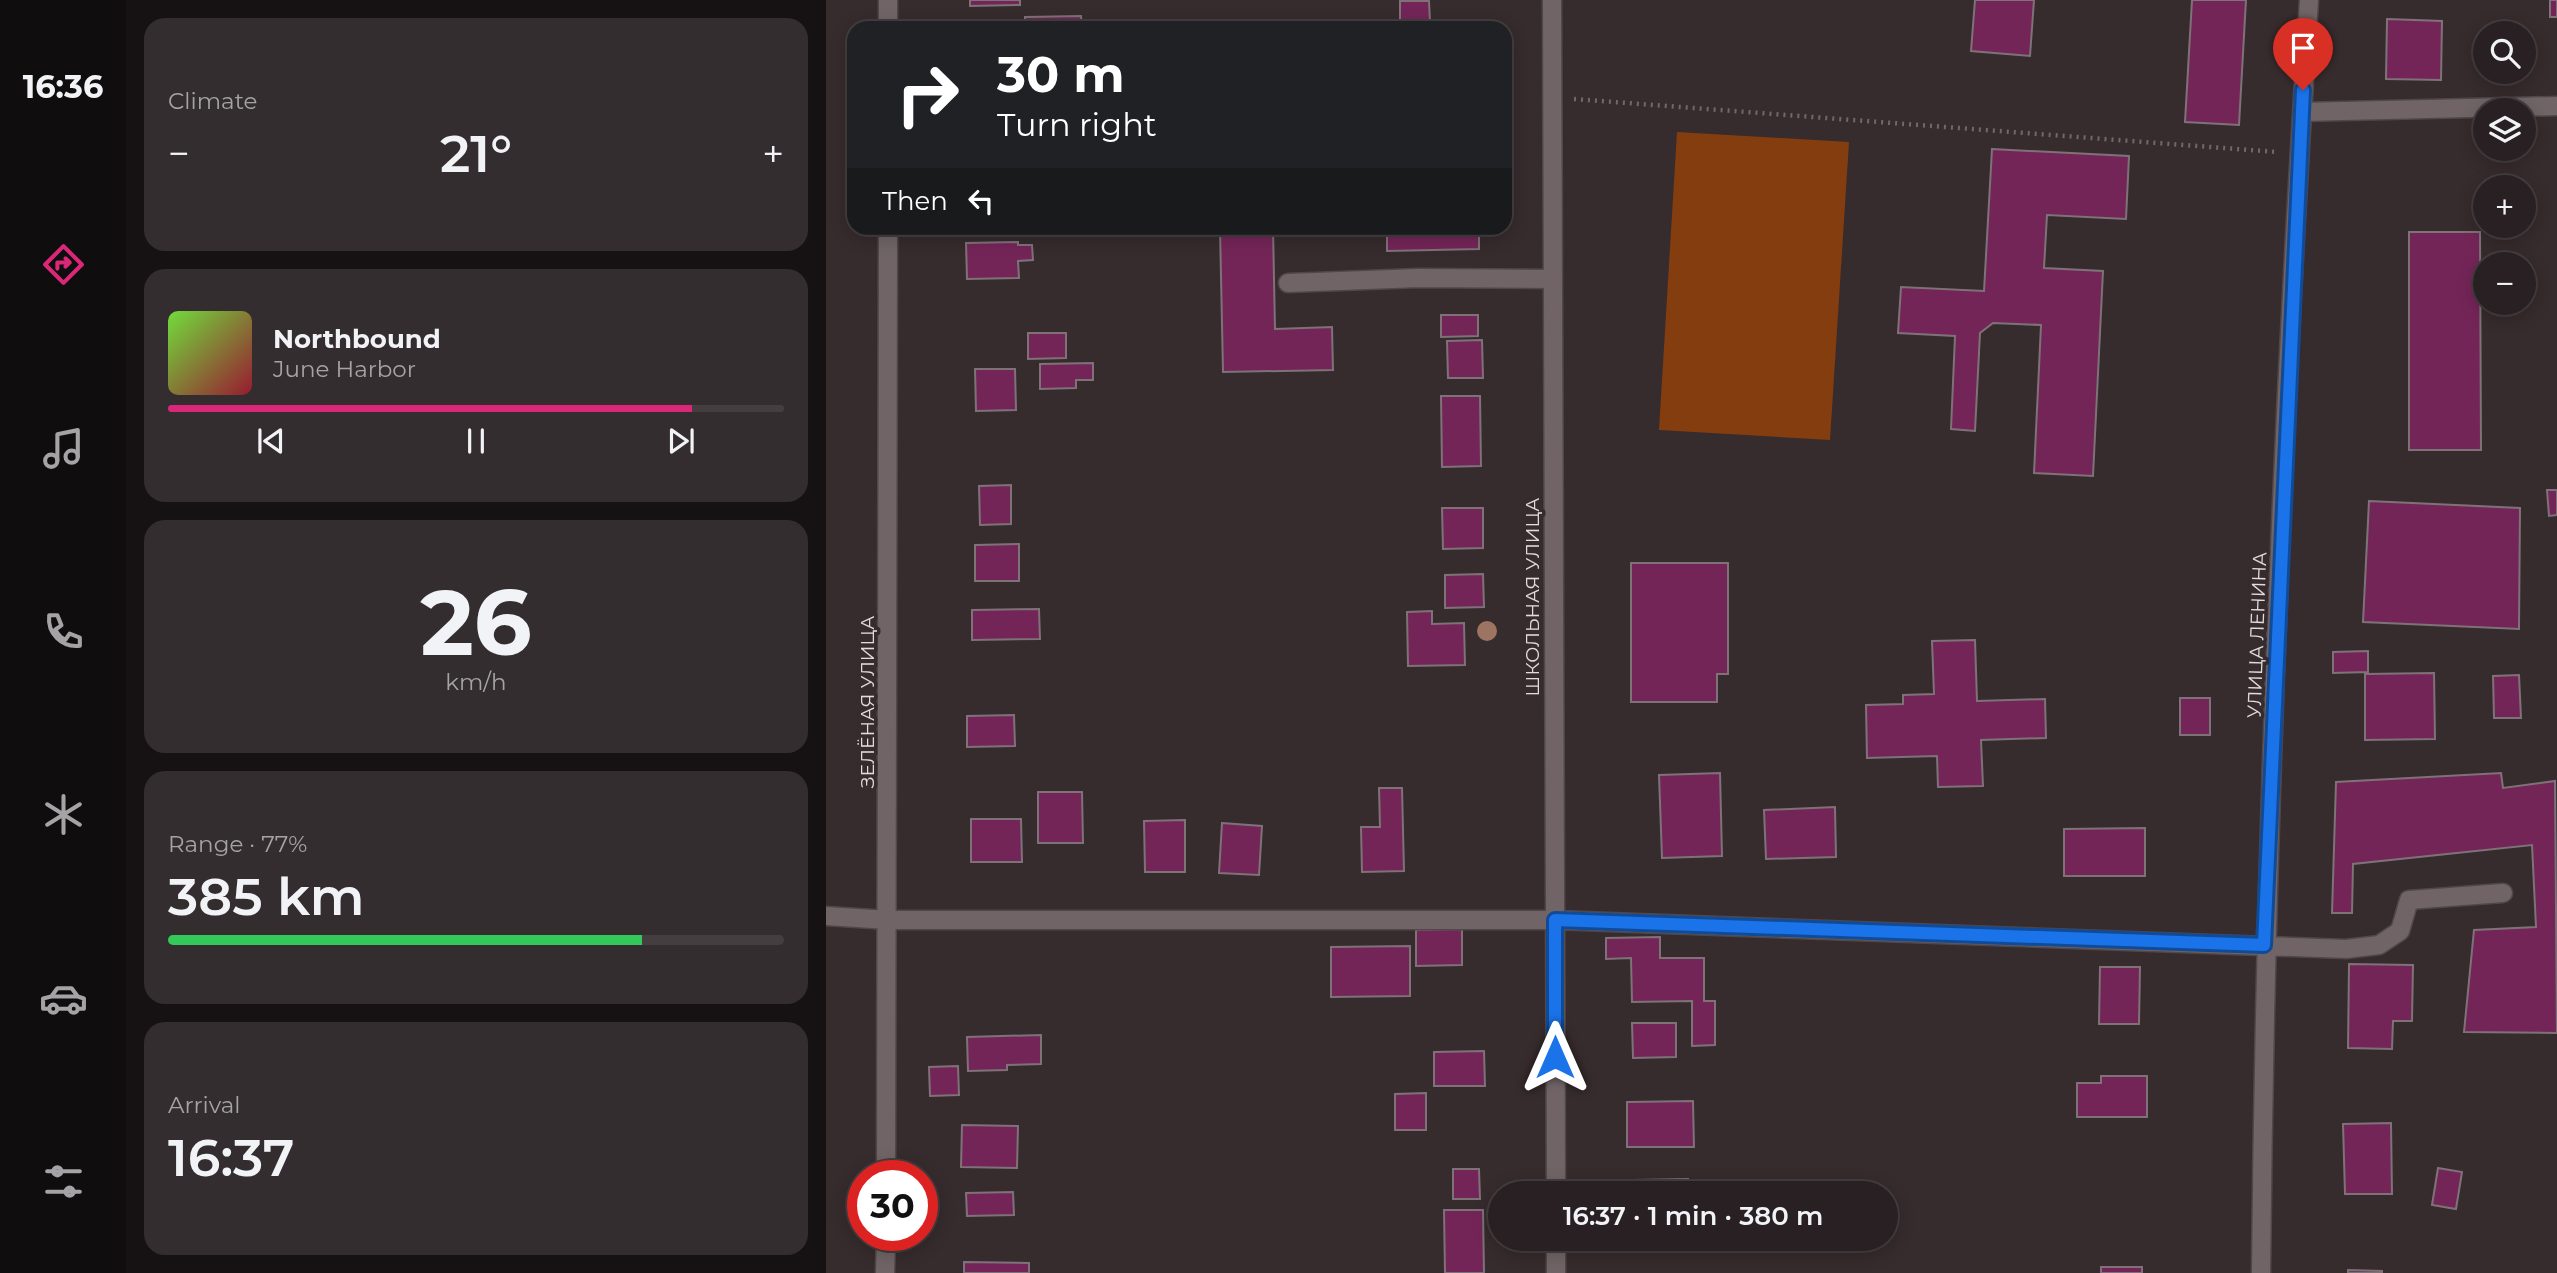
<!DOCTYPE html>
<meta charset="utf-8">
<style>
body{margin:0;font-family:Montserrat,sans-serif;background:#342d2f;color:#f1f3f6;height:100vh;display:flex;flex-direction:column;font-size:26px;white-space:nowrap}
*{box-sizing:border-box;margin:0}
p{font-size:23px;color:#a5a3a5}
.icon{flex:none;width:38px;height:38px;fill:none;stroke:currentColor;stroke-width:2;stroke-linecap:round;stroke-linejoin:round}
.map{position:relative;flex:1;overflow:hidden}
.panel{display:flex;flex-direction:column;gap:18px;padding:18px;background:#161213;width:700px}
.panel>*{flex:none}
.guide{position:absolute;left:21px;top:21px;width:665px;height:214px;border-radius:21px;box-shadow:0 4px 18px #0003,0 0 0 2px #443e40;background:#202124;color:#fff;overflow:hidden}
.buttons{position:absolute;left:1647px;top:21px;display:grid;gap:14px}
.buttons a{display:grid;place-items:center;width:63px;height:63px;border-radius:50%;background:#282022;box-shadow:0 4px 18px #0003,0 0 0 2px #443e40;font-size:35px}
.speed{position:absolute;left:21px;top:1160px;display:flex;gap:14px;font-size:35px;font-weight:700;text-align:center}
.speed>*{display:grid;place-content:center;width:91px;height:91px;border-radius:50%;background:#282022;box-shadow:0 4px 18px #0003,0 0 0 2px #443e40;line-height:1}
.speed .limit{border:10px solid #d22;background:#fff;color:#111}
.pin{position:absolute;display:grid;place-items:center;width:60px;height:60px;color:#fff;margin:-72px -30px;border-radius:50% 50% 50% 0;rotate:-45deg;box-shadow:0 0 7px #0007}
.pin .icon{rotate:45deg}
.me{position:absolute;width:77px;margin:-38px;rotate:0deg;stroke-linejoin:round;filter:drop-shadow(0 0 5px #0008)}
.turn{display:flex;align-items:center;gap:24px;height:147px;padding:0 35px;font-size:32px}
.turn .icon{width:91px;height:91px;stroke-width:2.5}
.turn b{display:block;font-size:49px;line-height:60px}
.then{display:flex;align-items:center;height:66px;padding:0 35px;background:#0003;gap:14px;font-size:26px}
.big{font-size:52px;font-weight:600;line-height:1.1}
.panel .tile{flex:1;display:flex;flex-direction:column;justify-content:center;gap:10px;min-width:0;padding:0 24px;border-radius:21px;background:#342d2f}
.panel .dial{align-items:center;gap:0}
.dial b{font-size:91px;line-height:1}
.song{display:flex;align-items:center;gap:21px}
.cover{width:84px;height:84px;border-radius:10px;background:linear-gradient(135deg,hsl(100 70% 55%),hsl(350 70% 35%))}
.played{height:7px;border-radius:4px;background:linear-gradient(90deg,#db2777 85%,#443e40 85%)}
.keys{display:flex;justify-content:space-around;direction:ltr}
.heat{display:flex;justify-content:space-between;align-items:center;font-size:38px;direction:ltr}
.charge{height:10px;border-radius:5px;background:linear-gradient(90deg,#34c759 77%,#443e40 0)}
.trip{position:absolute;left:662px;top:1181px;width:410px;height:70px;border-radius:35px;background:#282022;box-shadow:0 4px 18px #0003,0 0 0 2px #443e40;font-weight:600;line-height:70px;text-align:center}
main{display:flex;flex:1;min-height:0}
.tabs{display:flex;flex-direction:column;width:126px;justify-content:space-around;align-items:center;background:#100d0e;color:#a5a3a5}
.tabs .icon{width:49px;height:49px}
.tabs .active{color:#db2777}
.tabs b{font-size:32px;color:#f1f3f6}
.map>svg:first-child{display:block}
.green{fill:#843d0f}
.building{fill:#742558;stroke:#7e7278;stroke-width:2}
.lines{fill:none;stroke-linecap:round;stroke-linejoin:round}
.minor-casing{stroke:#504749;stroke-width:21}
.path{stroke:#72686a;stroke-width:4.5;stroke-dasharray:2 5;stroke-linecap:butt}
.minor{stroke:#706466;stroke-width:18}
.tree{fill:#9d7361}
.route-casing{stroke:#114b97;stroke-width:18}
.route{stroke:#1a73e8;stroke-width:12}
.labels{text-anchor:middle;dominant-baseline:central;stroke-width:7;stroke-linejoin:round;paint-order:stroke}
.street-label{font-size:19px;fill:#e3dbdc;stroke:#362b2d}
</style>
<main>
<nav class="tabs">
<b>16:36</b>
<svg class="icon active" aria-label="directions" viewBox="0 0 24 24"><path d="M12 3l9 9-9 9-9-9zM9 14v-3h6M13 9l2 2-2 2"/></svg>
<svg class="icon" aria-label="music" viewBox="0 0 24 24"><path d="M9 18V5l10-2v13"/><circle cx="6" cy="18" r="3"/><circle cx="16" cy="16" r="3"/></svg>
<svg class="icon" aria-label="phone" viewBox="0 0 24 24"><path d="M5 4h4l2 5-3 2q2 4 5 5l2-3 5 2v4C11 20 4 13 5 4z"/></svg>
<svg class="icon" aria-label="climate" viewBox="0 0 24 24"><path d="M12 3v18M4 7l16 10M4 17L20 7"/></svg>
<svg class="icon" aria-label="car" viewBox="0 0 24 24"><path d="M5 17H2v-5l4-1 3-4h7l3 4 3 1v5h-3M9 17h6M6 11h13"/><circle cx="7" cy="17" r="2"/><circle cx="17" cy="17" r="2"/></svg>
<svg class="icon" aria-label="filters" viewBox="0 0 24 24"><path d="M4 7h16M4 17h16"/><circle cx="9" cy="7" r="2"/><circle cx="15" cy="17" r="2"/></svg>
</nav>
<section class="panel">
<div class="tile"><p>Climate</p>
<div class="heat"><a>−</a><b class="big">21°</b><a>+</a></div>
</div>
<div class="tile">
<div class="song"><i class="cover"></i><div><b>Northbound</b><p>June Harbor</p></div></div>
<div class="played"></div>
<div class="keys"><svg class="icon" aria-label="previous" viewBox="0 0 24 24"><path d="M18 5L8 12l10 7zM5 5v14"/></svg><svg class="icon" aria-label="pause" viewBox="0 0 24 24"><path d="M8 5v14M16 5v14"/></svg><svg class="icon" aria-label="next" viewBox="0 0 24 24"><path d="M6 5l10 7-10 7zM19 5v14"/></svg></div>
</div>
<div class="tile dial"><b>26</b><p>km/h</p></div>
<div class="tile"><p>Range · 77%</p><b class="big">385 km</b><div class="charge"></div></div>
<div class="tile"><p>Arrival</p><b class="big">16:37</b></div>
</section>
<div class="map">
<svg width="1731" height="1273" viewBox="0 0 1731 1273">
<rect width="100%" height="100%" fill="#362b2d"/>
<path class="green" d="M 851,132 L 1023,142 L 1004,440 L 833,430 Z"/>
<path class="building" d="M 144,0 L 194,0 L 194,5 L 144,6 Z
M 1149,0 L 1208,0 L 1204,56 L 1145,51 Z
M 1366,0 L 1420,0 L 1413,125 L 1359,122 Z
M 1724,0 L 1731,0 L 1731,17 L 1724,17 Z
M 574,1 L 603,1 L 604,22 L 574,22 Z
M 255,16 L 256,28 L 199,28 L 199,17 Z
M 1561,19 L 1616,21 L 1615,80 L 1560,79 Z
M 1166,149 L 1303,156 L 1300,219 L 1221,215 L 1218,268 L 1277,271 L 1267,476 L 1208,473 L 1215,325 L 1167,323 L 1154,333 L 1149,431 L 1125,429 L 1129,336 L 1072,333 L 1075,287 L 1158,291 Z
M 394,228 L 447,228 L 449,329 L 506,327 L 507,370 L 397,372 Z
M 561,228 L 653,228 L 653,249 L 561,251 Z
M 1583,232 L 1654,232 L 1655,450 L 1583,450 Z
M 192,242 L 192,245 L 206,245 L 207,260 L 192,261 L 193,278 L 141,279 L 140,243 Z
M 615,315 L 652,315 L 652,336 L 615,337 Z
M 202,333 L 240,333 L 240,358 L 202,359 Z
M 656,340 L 657,378 L 622,378 L 621,341 Z
M 267,363 L 267,380 L 250,380 L 250,388 L 214,389 L 214,364 Z
M 149,369 L 189,369 L 190,410 L 150,411 Z
M 615,396 L 654,396 L 655,466 L 616,467 Z
M 185,485 L 185,524 L 154,525 L 153,486 Z
M 1721,490 L 1731,490 L 1731,515 L 1723,516 Z
M 1543,501 L 1694,508 L 1693,629 L 1537,622 Z
M 616,508 L 657,508 L 657,548 L 617,549 Z
M 193,544 L 193,581 L 149,581 L 149,545 Z
M 805,563 L 902,563 L 902,674 L 891,674 L 891,702 L 805,702 Z
M 657,574 L 658,607 L 619,608 L 619,575 Z
M 213,609 L 214,639 L 146,640 L 146,610 Z
M 606,611 L 606,624 L 638,623 L 639,665 L 582,666 L 581,612 Z
M 1149,640 L 1151,701 L 1219,699 L 1220,738 L 1155,740 L 1157,786 L 1112,787 L 1111,756 L 1041,758 L 1040,705 L 1077,704 L 1077,695 L 1108,694 L 1106,641 Z
M 1542,651 L 1542,672 L 1507,673 L 1507,652 Z
M 1608,673 L 1609,739 L 1539,740 L 1539,674 Z
M 1693,675 L 1695,718 L 1668,718 L 1667,676 Z
M 1354,698 L 1384,698 L 1384,735 L 1354,735 Z
M 188,715 L 189,746 L 141,747 L 141,716 Z
M 894,773 L 896,856 L 836,858 L 833,775 Z
M 1675,773 L 1677,788 L 1729,781 L 1731,1033 L 1638,1032 L 1648,930 L 1710,927 L 1706,845 L 1527,864 L 1526,913 L 1506,913 L 1510,782 Z
M 553,788 L 576,788 L 578,871 L 536,872 L 535,827 L 554,827 Z
M 212,792 L 256,792 L 257,843 L 212,843 Z
M 1009,807 L 1010,857 L 940,859 L 938,810 Z
M 145,819 L 195,819 L 196,862 L 145,862 Z
M 359,820 L 359,872 L 319,872 L 318,821 Z
M 396,823 L 436,826 L 433,875 L 393,873 Z
M 1319,828 L 1319,876 L 1238,876 L 1238,829 Z
M 636,929 L 636,965 L 590,966 L 590,930 Z
M 834,937 L 834,958 L 878,958 L 878,1001 L 889,1001 L 889,1045 L 866,1046 L 866,1001 L 806,1002 L 805,958 L 780,959 L 780,938 Z
M 584,946 L 584,996 L 505,997 L 505,947 Z
M 1523,964 L 1587,965 L 1586,1021 L 1567,1021 L 1566,1049 L 1522,1048 Z
M 1274,967 L 1314,967 L 1313,1024 L 1273,1024 Z
M 806,1023 L 850,1023 L 850,1057 L 807,1058 Z
M 215,1035 L 215,1064 L 181,1065 L 181,1070 L 142,1071 L 141,1037 Z
M 658,1051 L 659,1086 L 608,1086 L 608,1052 Z
M 132,1066 L 133,1095 L 104,1096 L 103,1067 Z
M 1275,1076 L 1321,1076 L 1321,1117 L 1251,1117 L 1251,1083 L 1275,1083 Z
M 600,1093 L 600,1130 L 569,1130 L 569,1094 Z
M 867,1101 L 868,1147 L 801,1147 L 801,1102 Z
M 1565,1123 L 1566,1194 L 1519,1194 L 1517,1124 Z
M 136,1125 L 192,1126 L 191,1168 L 135,1167 Z
M 1612,1168 L 1636,1172 L 1630,1209 L 1606,1205 Z
M 627,1169 L 653,1169 L 654,1199 L 627,1199 Z
M 862,1179 L 862,1194 L 808,1194 L 808,1180 Z
M 187,1192 L 188,1215 L 141,1216 L 140,1193 Z
M 618,1210 L 657,1210 L 658,1273 L 619,1273 Z
M 138,1262 L 203,1263 L 203,1273 L 138,1273 Z
M 1275,1267 L 1316,1267 L 1316,1273 L 1275,1273 Z
M 1522,1270 L 1556,1271 L 1556,1273 L 1522,1273 Z"/>
<g class="lines">
<defs>
<path id="minor" d="M 62,0 L 62,28
M 726,0 L 730,1194
M 1476,112 L 1731,106
M 462,283 L 593,278 L 725,279
M 0,916 L 62,920 L 729,920 L 1520,949 L 1553,945 L 1574,931 L 1583,900 L 1677,893
M 60,1176 L 62,228
M 730,1239 L 730,1273
M 59,1273 L 60,1236
M 1435,1273 C 1439,848 1456,424 1483,0"/>
</defs>
<use href="#minor" class="minor-casing"/>
<path class="path" d="M 748,99 L 1451,152"/>
<use href="#minor" class="minor"/>
</g>
<circle class="tree" cx="661" cy="631" r="10"/>
<g class="lines">
<defs>
<path id="route" d="M 729,1057 L 729,920 L 1438,945 L 1477,90"/>
</defs>
<use href="#route" class="route-casing"/>
<use href="#route" class="route"/>
</g>
<g class="labels">
<g class="street-label">
<text transform="translate(706 597) rotate(-90)">ШКОЛЬНАЯ УЛИЦА</text>
<text transform="translate(1431 635) rotate(-88)">УЛИЦА ЛЕНИНА</text>
<text transform="translate(41 702) rotate(-90)">ЗЕЛЁНАЯ УЛИЦА</text>
</g>
</g>
</svg>
<div class="buttons">
<a><svg class="icon" aria-label="search" viewBox="0 0 24 24"><circle cx="10" cy="10" r="6"/><path d="M15 15l6 6"/></svg></a>
<a><svg class="icon" aria-label="layers" viewBox="0 0 24 24"><path d="M12 4l9 5-9 5-9-5zM3 14l9 5 9-5"/></svg></a>
<a>+</a>
<a>−</a>
</div>
<div class="speed"><div class="limit">30</div></div>
<div class="pin" style="left:1477px;top:90px;background:#d93025"><svg class="icon" aria-label="arrive" viewBox="0 0 24 24"><path d="M6 21V4h12l-3 4 3 4H6"/></svg></div>
<svg class="me" style="left:729px;top:1057px" viewBox="-20 -20 40 40"><path d="M0-17L14 15 0 8-14 15z" fill="#1a73e8" stroke="#fff" stroke-width="4"/></svg>
<div class="trip">16:37 · 1 min · 380 m</div>
<div class="guide">
<div class="turn"><svg class="icon" aria-label="right" viewBox="0 0 24 24"><path d="M7 20v-9h11M14 6l5 5-5 5"/></svg><div><b>30 m</b>Turn right</div></div>
<div class="then">Then<svg class="icon" aria-label="left" viewBox="0 0 24 24"><path d="M17 20v-9H6M10 6l-5 5 5 5"/></svg></div>
</div>
</div>
</main>
